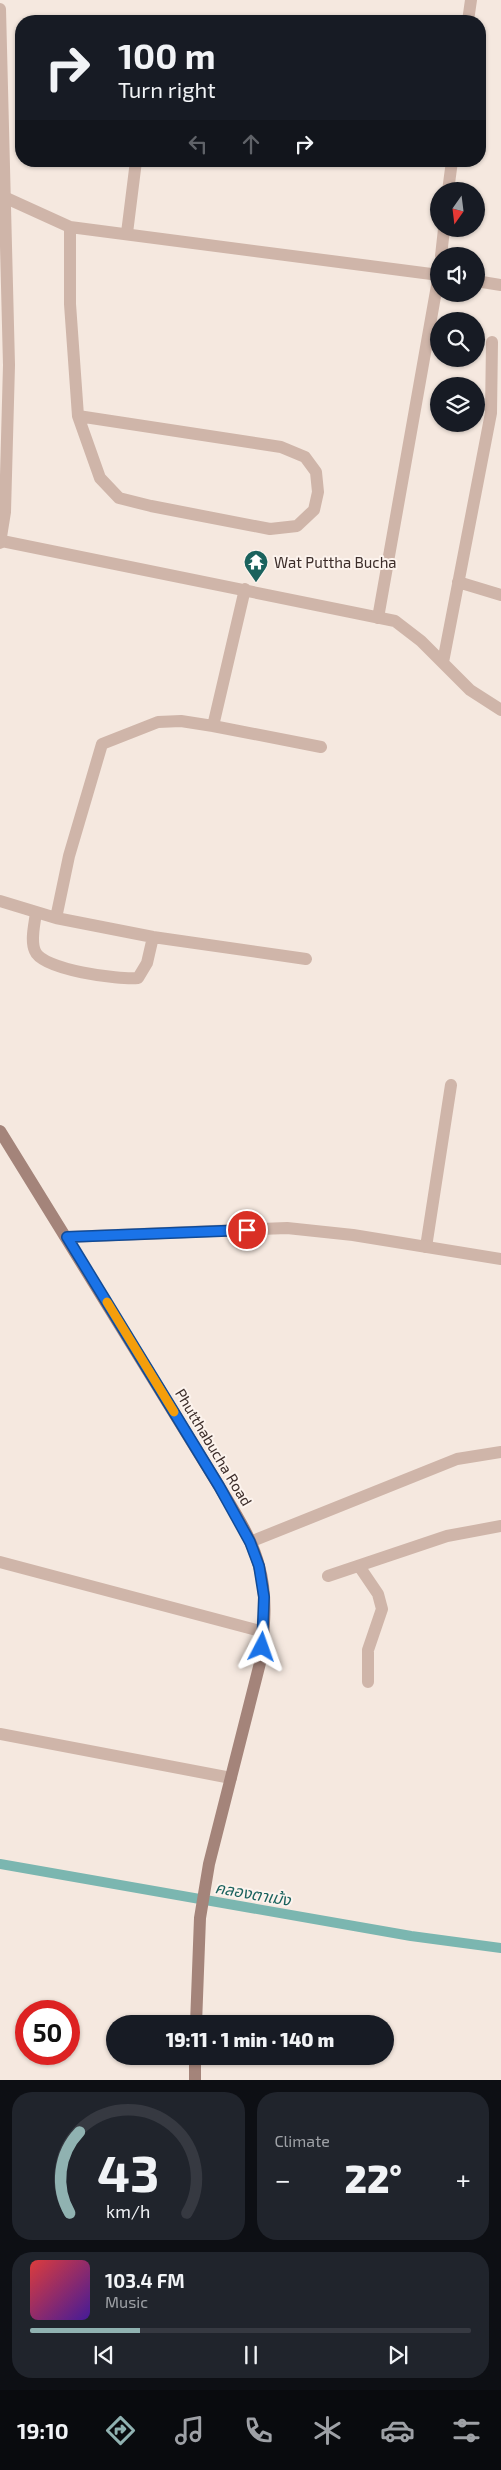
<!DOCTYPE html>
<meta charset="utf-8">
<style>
body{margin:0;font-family:"Exo 2","Noto Sans Thai",sans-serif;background:#20242c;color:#f1f3f6;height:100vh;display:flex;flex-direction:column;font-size:19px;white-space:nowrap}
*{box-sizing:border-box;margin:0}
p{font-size:16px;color:#9ea1a6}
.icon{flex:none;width:28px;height:28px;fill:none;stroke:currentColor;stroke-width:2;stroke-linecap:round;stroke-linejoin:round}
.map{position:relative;height:2080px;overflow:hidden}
.panel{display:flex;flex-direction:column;gap:12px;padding:12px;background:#0d0f14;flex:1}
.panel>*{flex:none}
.banner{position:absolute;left:15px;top:15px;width:471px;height:152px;border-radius:20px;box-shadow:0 1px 4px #0004;background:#171b24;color:#f1f3f6;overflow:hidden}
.needle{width:32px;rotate:194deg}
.fabs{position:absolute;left:430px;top:182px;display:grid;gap:10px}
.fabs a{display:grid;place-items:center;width:55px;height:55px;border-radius:50%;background:#171b24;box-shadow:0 1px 4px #0004;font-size:25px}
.speed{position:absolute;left:15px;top:2000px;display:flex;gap:10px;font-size:25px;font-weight:700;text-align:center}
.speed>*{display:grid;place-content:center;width:65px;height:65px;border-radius:50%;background:#171b24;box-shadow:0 1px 4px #0004;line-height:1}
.speed .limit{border:8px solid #d22;background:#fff;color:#111}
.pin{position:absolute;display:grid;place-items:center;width:42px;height:42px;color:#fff;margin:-21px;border:2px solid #fff;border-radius:50%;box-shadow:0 1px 5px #0007}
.me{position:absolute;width:55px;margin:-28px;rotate:4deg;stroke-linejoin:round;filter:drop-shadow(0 0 4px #0008)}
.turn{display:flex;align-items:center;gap:18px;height:105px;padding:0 20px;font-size:22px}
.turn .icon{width:65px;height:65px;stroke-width:2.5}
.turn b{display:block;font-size:35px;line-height:42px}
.lanes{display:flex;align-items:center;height:48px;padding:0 20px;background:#0003;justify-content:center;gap:25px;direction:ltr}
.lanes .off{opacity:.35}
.big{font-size:38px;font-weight:800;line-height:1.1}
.panel .card{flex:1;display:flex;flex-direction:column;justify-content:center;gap:8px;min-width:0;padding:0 18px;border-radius:20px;background:#20242c}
.panel .dial{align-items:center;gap:0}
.dial svg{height:130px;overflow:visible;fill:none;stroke:#363941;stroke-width:7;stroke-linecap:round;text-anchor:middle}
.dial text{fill:#f1f3f6;stroke:none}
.song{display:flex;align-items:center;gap:15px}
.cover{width:60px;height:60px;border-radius:8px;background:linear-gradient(135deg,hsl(0 70% 55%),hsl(260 70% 35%))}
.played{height:5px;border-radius:2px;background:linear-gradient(90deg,#90b2b1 25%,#363941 25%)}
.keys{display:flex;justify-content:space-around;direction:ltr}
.heat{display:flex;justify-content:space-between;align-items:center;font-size:28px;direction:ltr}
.panel .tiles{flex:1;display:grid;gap:12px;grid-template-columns:1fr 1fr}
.card:last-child{grid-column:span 2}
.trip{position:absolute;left:106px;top:2015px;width:288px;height:50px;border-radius:25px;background:#171b24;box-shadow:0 1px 4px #0004;font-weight:800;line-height:50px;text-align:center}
.menu{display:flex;height:80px;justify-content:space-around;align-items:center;background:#090b0e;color:#9ea1a6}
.menu .icon{width:35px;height:35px}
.menu .selected{color:#90b2b1}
.menu b{font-size:22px;color:#f1f3f6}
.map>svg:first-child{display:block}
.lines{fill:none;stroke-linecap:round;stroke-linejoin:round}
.stream{stroke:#7bb6b0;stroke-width:10}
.lane{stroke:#cfb5a9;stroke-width:12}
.street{stroke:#cfb5a9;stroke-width:12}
.secondary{stroke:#a4847a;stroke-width:12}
.route-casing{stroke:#114b97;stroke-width:12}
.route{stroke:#1a73e8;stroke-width:9}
.slow{stroke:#f59e0b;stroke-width:9}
.labels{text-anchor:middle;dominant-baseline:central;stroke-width:4;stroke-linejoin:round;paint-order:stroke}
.poi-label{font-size:15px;fill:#3c2d2a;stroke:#fcf3ed;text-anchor:start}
.street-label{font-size:15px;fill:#3c2d2a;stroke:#fcf3ed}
.water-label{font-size:16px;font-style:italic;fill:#1a625d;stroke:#fcf3ed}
</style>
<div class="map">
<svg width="501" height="2080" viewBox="0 0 501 2080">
<rect width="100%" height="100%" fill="#f5e8df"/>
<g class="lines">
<path class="stream" d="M 0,1864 L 411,1936 L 501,1948"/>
<path class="lane" d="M 468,21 L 471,0
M 448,191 L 452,161
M 4,197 L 70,227 L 439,275
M 70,227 L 70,304 L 78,416 L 100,478 L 119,498 L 151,506 L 270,529 L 297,526 L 314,510 L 318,492 L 316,472 L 305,457 L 281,447 L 78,416
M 127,233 L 136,161
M 441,256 L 444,229
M 476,281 L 501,285
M 2,541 L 395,621 L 421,641 L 470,690 L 501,710
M 458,582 L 501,595
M 378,618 L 439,274
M 443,662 L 491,413 L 492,342
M 213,726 L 321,747
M 0,901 L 56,918 L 69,856 L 102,744 L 158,722 L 181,721 L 213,726 L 245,589
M 36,912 C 35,923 30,940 35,951 C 42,970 119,980 138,978 L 147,963 L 153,937
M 56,918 L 153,937 L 306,959
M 426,1247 L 451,1085
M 0,1562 L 264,1632
M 359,1566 L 378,1594 L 382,1609 L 368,1650 L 368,1682
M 328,1576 L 447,1536 L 501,1526"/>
<path class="street" d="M 0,9 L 9,365 L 5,512 L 0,543
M 67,1237 L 287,1228 L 353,1235 L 501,1259
M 250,1542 L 457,1459 L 501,1452
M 0,1734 L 231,1778"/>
<path class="secondary" d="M 0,1131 L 219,1486 C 234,1511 252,1538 259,1566 C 268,1597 264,1631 260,1663 L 209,1864 L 200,1918 L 196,2024
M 195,2080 L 195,2056"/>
</g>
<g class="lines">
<defs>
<path id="route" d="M 247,1230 L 67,1237 L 219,1486 L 250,1542 L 259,1566 L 264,1597 L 262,1647"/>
</defs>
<use href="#route" class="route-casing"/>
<use href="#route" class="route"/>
<path class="slow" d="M 107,1302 L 174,1412"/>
</g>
<defs>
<symbol id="temple-pin" viewBox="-11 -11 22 30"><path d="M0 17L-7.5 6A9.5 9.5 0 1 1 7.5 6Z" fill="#1a625d" stroke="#fcf3ed"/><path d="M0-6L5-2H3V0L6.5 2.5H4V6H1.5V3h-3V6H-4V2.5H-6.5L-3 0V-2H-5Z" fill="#fff"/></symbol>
</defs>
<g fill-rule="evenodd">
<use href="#temple-pin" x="242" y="548" width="28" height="38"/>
</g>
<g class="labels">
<g class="poi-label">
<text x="274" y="562">Wat Puttha Bucha</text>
</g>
<g class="street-label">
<text transform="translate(214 1447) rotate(59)">Phutthabucha Road</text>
</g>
<g class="water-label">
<text transform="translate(253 1893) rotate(10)">คลองตาเม้ง</text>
</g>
</g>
</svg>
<div class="fabs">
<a><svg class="needle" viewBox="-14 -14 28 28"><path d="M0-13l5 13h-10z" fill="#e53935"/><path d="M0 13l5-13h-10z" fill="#9ea1a6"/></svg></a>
<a><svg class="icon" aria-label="sound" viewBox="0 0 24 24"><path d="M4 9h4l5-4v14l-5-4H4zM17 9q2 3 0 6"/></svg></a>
<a><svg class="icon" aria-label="search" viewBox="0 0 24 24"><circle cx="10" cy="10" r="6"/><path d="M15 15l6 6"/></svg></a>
<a><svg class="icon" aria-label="layers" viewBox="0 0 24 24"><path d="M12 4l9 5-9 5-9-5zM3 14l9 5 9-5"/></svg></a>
</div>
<div class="speed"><div class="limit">50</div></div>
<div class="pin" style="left:247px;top:1230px;background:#d93025"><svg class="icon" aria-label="arrive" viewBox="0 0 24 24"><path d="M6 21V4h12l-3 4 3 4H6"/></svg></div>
<svg class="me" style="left:262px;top:1647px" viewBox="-20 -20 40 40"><path d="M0-17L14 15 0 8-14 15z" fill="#1a73e8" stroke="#fff" stroke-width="4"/></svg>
<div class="trip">19:11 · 1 min · 140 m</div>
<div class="banner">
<div class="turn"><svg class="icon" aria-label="right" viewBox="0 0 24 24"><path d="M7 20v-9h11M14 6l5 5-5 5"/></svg><div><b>100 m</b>Turn right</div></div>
<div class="lanes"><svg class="icon off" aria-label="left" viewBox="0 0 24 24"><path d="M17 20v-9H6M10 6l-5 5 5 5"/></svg><svg class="icon off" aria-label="ahead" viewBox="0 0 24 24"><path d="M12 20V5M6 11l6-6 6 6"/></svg><svg class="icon" aria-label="right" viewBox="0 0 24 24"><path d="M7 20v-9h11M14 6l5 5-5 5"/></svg></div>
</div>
</div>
<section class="panel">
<div class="tiles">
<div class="card dial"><svg viewBox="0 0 100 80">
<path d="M14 69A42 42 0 1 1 86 69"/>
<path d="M14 69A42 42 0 0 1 20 19" stroke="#90b2b1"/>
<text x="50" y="56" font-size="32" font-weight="700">43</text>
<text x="50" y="72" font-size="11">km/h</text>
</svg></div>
<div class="card"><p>Climate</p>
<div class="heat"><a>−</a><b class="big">22°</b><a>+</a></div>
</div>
<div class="card">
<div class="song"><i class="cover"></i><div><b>103.4 FM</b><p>Music</p></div></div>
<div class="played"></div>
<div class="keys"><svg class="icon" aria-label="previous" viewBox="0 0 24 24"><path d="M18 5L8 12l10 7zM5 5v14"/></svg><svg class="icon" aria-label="pause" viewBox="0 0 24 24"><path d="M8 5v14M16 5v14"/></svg><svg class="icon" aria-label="next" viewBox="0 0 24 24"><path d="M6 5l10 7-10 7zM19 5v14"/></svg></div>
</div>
</div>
</section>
<nav class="menu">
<b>19:10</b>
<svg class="icon selected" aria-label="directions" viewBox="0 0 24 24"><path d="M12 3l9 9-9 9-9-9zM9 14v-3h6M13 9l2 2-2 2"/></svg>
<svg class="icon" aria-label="music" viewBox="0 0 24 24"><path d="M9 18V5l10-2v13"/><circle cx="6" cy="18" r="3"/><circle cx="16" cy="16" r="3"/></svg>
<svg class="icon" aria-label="phone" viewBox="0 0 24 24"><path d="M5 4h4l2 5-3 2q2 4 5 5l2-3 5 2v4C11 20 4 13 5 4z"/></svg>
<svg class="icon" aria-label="climate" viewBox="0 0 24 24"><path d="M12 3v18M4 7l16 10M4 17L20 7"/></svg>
<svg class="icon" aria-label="car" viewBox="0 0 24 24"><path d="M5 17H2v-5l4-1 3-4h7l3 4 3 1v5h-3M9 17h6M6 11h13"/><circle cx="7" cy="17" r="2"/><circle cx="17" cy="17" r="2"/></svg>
<svg class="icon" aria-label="filters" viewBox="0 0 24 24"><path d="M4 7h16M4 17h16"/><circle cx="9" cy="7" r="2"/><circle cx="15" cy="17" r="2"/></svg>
</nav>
